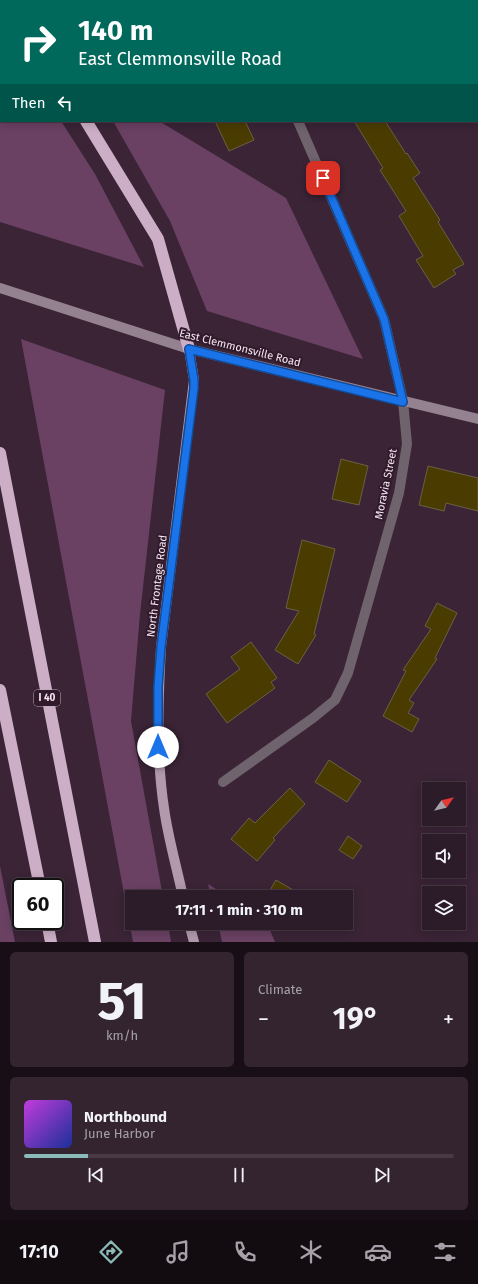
<!DOCTYPE html>
<meta charset="utf-8">
<style>
body{margin:0;font-family:"Fira Sans",sans-serif;background:#342430;color:#f1f3f6;height:100vh;display:flex;flex-direction:column;font-size:15px;white-space:nowrap}
*{box-sizing:border-box;margin:0}
p{font-size:13px;color:#a6a1a8}
.icon{flex:none;width:22px;height:22px;fill:none;stroke:currentColor;stroke-width:2;stroke-linecap:round;stroke-linejoin:round}
.map{position:relative;height:942px;overflow:hidden}
.drawer{display:flex;flex-direction:column;gap:10px;padding:10px;background:#180f16;flex:1}
.drawer>*{flex:none}
.hud{position:absolute;left:0px;top:0px;width:478px;height:122px;box-shadow:0 2px 10px #0003,0 0 0 1px #483945;background:#00695c;color:#fff;overflow:hidden}
.needle{width:26px;rotate:56deg}
.buttons{position:absolute;left:422px;top:782px;display:grid;gap:8px}
.buttons a{display:grid;place-items:center;width:44px;height:44px;border-radius:0px;background:#2c1b28;box-shadow:0 2px 10px #0003,0 0 0 1px #483945;font-size:20px}
.speed{position:absolute;left:12px;top:878px;display:flex;gap:8px;font-size:20px;font-weight:700;text-align:center}
.speed>*{display:grid;place-content:center;width:52px;height:52px;border-radius:50%;background:#2c1b28;box-shadow:0 2px 10px #0003,0 0 0 1px #483945;line-height:1}
.speed .limit{border:2px solid #111;border-radius:6px;background:#fff;color:#111}
.pin{position:absolute;display:grid;place-items:center;width:34px;height:34px;color:#fff;margin:-17px;border-radius:8px;box-shadow:0 2px 6px #0006}
.me{position:absolute;width:44px;margin:-22px;rotate:0deg;stroke-linejoin:round;filter:drop-shadow(0 0 3px #0008)}
.turn{display:flex;align-items:center;gap:14px;height:84px;padding:0 12px;font-size:18px}
.turn .icon{width:52px;height:52px;stroke-width:2.5}
.turn b{display:block;font-size:28px;line-height:34px}
.then{display:flex;align-items:center;height:38px;padding:0 12px;background:#0003;gap:8px;font-size:15px}
.big{font-size:30px;font-weight:700;line-height:1.1}
.drawer .tile{flex:1;display:flex;flex-direction:column;justify-content:center;gap:6px;min-width:0;padding:0 14px;border-radius:6px;background:#342430}
.drawer .dial{align-items:center;gap:0}
.dial b{font-size:52px;line-height:1}
.song{display:flex;align-items:center;gap:12px}
.cover{width:48px;height:48px;border-radius:6px;background:linear-gradient(135deg,hsl(290 70% 55%),hsl(230 70% 35%))}
.played{height:4px;border-radius:2px;background:linear-gradient(90deg,#8bbbb9 15%,#483945 15%)}
.keys{display:flex;justify-content:space-around;direction:ltr}
.heat{display:flex;justify-content:space-between;align-items:center;font-size:22px;direction:ltr}
.drawer .tiles{flex:1;display:grid;gap:10px;grid-template-columns:1fr 1fr}
.tile:last-child{grid-column:span 2}
.trip{position:absolute;left:125px;top:890px;width:228px;height:40px;border-radius:0px;background:#2c1b28;box-shadow:0 2px 10px #0003,0 0 0 1px #483945;font-weight:700;line-height:40px;text-align:center}
.tabs{display:flex;height:64px;justify-content:space-around;align-items:center;background:#120b10;color:#a6a1a8}
.tabs .icon{width:28px;height:28px}
.tabs .on{color:#8bbbb9}
.tabs b{font-size:18px;color:#f1f3f6}
.map>svg:first-child{display:block}
.green{fill:#6a4163}
.building{fill:#4a3c00;stroke:#6a6143}
.lines{fill:none;stroke-linecap:round;stroke-linejoin:round}
.minor{stroke:#6f636d;stroke-width:10}
.secondary{stroke:#958291;stroke-width:10}
.primary{stroke:#b299ad;stroke-width:10}
.motorway{stroke:#ccaec6;stroke-width:12}
.route-casing{stroke:#114b97;stroke-width:10}
.route{stroke:#1a73e8;stroke-width:7}
.labels{text-anchor:middle;dominant-baseline:central;stroke-width:4;stroke-linejoin:round;paint-order:stroke}
.shield{fill:#301a2c;stroke:#bbaab7;stroke-width:1}
.shield-label{font-size:10px;font-weight:bold;fill:#f6e7f3}
.street-label{font-size:11px;fill:#f6e7f3;stroke:#301a2c}
</style>
<div class="map">
<svg width="478" height="942" viewBox="0 0 478 942">
<rect width="100%" height="100%" fill="#3a2436"/>
<path class="green" d="M 0,26 L 1,121 L 61,121 L 95,174 L 144,267 L 0,222 Z
M 113,121 L 159,121 L 286,198 L 363,359 L 207,311 L 170,221 Z
M 21,339 L 165,390 L 140,614 L 131,721 L 163,897 L 132,897 L 132,923 L 168,923 L 171,942 L 133,942 Z
M 0,866 L 15,942 L 0,942 Z
M 208,884 L 229,897 L 211,897 Z
M 218,923 L 267,923 L 275,942 L 222,942 Z"/>
<path class="building" d="M 215,121 L 245,121 L 254,140 L 229,151 Z
M 354,121 L 385,121 L 406,154 L 407,153 L 420,173 L 413,178 L 440,220 L 438,222 L 464,264 L 453,270 L 456,274 L 434,288 L 416,260 L 423,256 L 399,216 L 406,211 L 380,170 L 383,168 Z
M 341,459 L 368,466 L 359,505 L 332,499 Z
M 428,466 L 478,478 L 478,511 L 446,503 L 444,511 L 419,505 Z
M 302,540 L 335,549 L 314,634 L 316,635 L 298,664 L 275,650 L 299,611 L 286,608 Z
M 437,603 L 457,613 L 435,658 L 437,659 L 409,700 L 414,703 L 408,713 L 419,719 L 412,732 L 383,716 L 406,671 L 403,670 L 431,629 L 425,626 Z
M 251,642 L 277,678 L 271,682 L 275,688 L 227,723 L 206,694 L 240,669 L 231,657 Z
M 329,760 L 361,781 L 347,802 L 315,782 Z
M 290,788 L 305,804 L 273,838 L 275,840 L 257,861 L 231,839 L 249,818 L 255,823 Z
M 348,836 L 362,846 L 353,859 L 339,850 Z
M 276,880 L 305,897 L 266,897 Z"/>
<g class="lines">
<path class="minor" d="M 246,0 L 247,1
M 223,782 L 313,718 L 335,700 L 348,673 L 399,493 L 407,444 L 403,401 L 384,319 L 298,121"/>
<path class="secondary" d="M 0,288 L 189,349 L 478,419"/>
<path class="primary" d="M 183,897 C 177,868 168,838 164,808 C 156,755 158,701 161,647 L 193,388 L 194,380 L 189,349
M 189,923 L 194,942"/>
<path class="motorway" d="M 13,0 L 13,1
M 86,121 L 158,239 L 189,349
M 0,453 L 95,942
M 0,690 L 40,887
M 47,921 L 51,942"/>
</g>
<g class="lines">
<defs>
<path id="route" d="M 158,747 L 158,687 L 161,647 L 194,388 L 194,380 L 189,349 L 403,402 L 384,319 L 323,178"/>
</defs>
<use href="#route" class="route-casing"/>
<use href="#route" class="route"/>
</g>
<g class="labels">
<rect class="shield" x="34" y="690" width="26" height="16" rx="3"/>
<g class="shield-label">
<text x="47" y="698">I 40</text>
</g>
<g class="street-label">
<text transform="translate(240 348) rotate(14)">East Clemmonsville Road</text>
<text transform="translate(386 484) rotate(-78)">Moravia Street</text>
<text transform="translate(157 586) rotate(-83)">North Frontage Road</text>
</g>
</g>
</svg>
<div class="buttons">
<a><svg class="needle" viewBox="-14 -14 28 28"><path d="M0-13l5 13h-10z" fill="#e53935"/><path d="M0 13l5-13h-10z" fill="#a6a1a8"/></svg></a>
<a><svg class="icon" aria-label="sound" viewBox="0 0 24 24"><path d="M4 9h4l5-4v14l-5-4H4zM17 9q2 3 0 6"/></svg></a>
<a><svg class="icon" aria-label="layers" viewBox="0 0 24 24"><path d="M12 4l9 5-9 5-9-5zM3 14l9 5 9-5"/></svg></a>
</div>
<div class="speed"><div class="limit">60</div></div>
<div class="pin" style="left:323px;top:178px;background:#d93025"><svg class="icon" aria-label="arrive" viewBox="0 0 24 24"><path d="M6 21V4h12l-3 4 3 4H6"/></svg></div>
<svg class="me" style="left:158px;top:747px" viewBox="-20 -20 40 40"><circle r="19" fill="#fff"/><path d="M0-13L10 11 0 6-10 11z" fill="#1a73e8"/></svg>
<div class="trip">17:11 · 1 min · 310 m</div>
<div class="hud">
<div class="turn"><svg class="icon" aria-label="right" viewBox="0 0 24 24"><path d="M7 20v-9h11M14 6l5 5-5 5"/></svg><div><b>140 m</b>East Clemmonsville Road</div></div>
<div class="then">Then<svg class="icon" aria-label="left" viewBox="0 0 24 24"><path d="M17 20v-9H6M10 6l-5 5 5 5"/></svg></div>
</div>
</div>
<section class="drawer">
<div class="tiles">
<div class="tile dial"><b>51</b><p>km/h</p></div>
<div class="tile"><p>Climate</p>
<div class="heat"><a>−</a><b class="big">19°</b><a>+</a></div>
</div>
<div class="tile">
<div class="song"><i class="cover"></i><div><b>Northbound</b><p>June Harbor</p></div></div>
<div class="played"></div>
<div class="keys"><svg class="icon" aria-label="previous" viewBox="0 0 24 24"><path d="M18 5L8 12l10 7zM5 5v14"/></svg><svg class="icon" aria-label="pause" viewBox="0 0 24 24"><path d="M8 5v14M16 5v14"/></svg><svg class="icon" aria-label="next" viewBox="0 0 24 24"><path d="M6 5l10 7-10 7zM19 5v14"/></svg></div>
</div>
</div>
</section>
<nav class="tabs">
<b>17:10</b>
<svg class="icon on" aria-label="directions" viewBox="0 0 24 24"><path d="M12 3l9 9-9 9-9-9zM9 14v-3h6M13 9l2 2-2 2"/></svg>
<svg class="icon" aria-label="music" viewBox="0 0 24 24"><path d="M9 18V5l10-2v13"/><circle cx="6" cy="18" r="3"/><circle cx="16" cy="16" r="3"/></svg>
<svg class="icon" aria-label="phone" viewBox="0 0 24 24"><path d="M5 4h4l2 5-3 2q2 4 5 5l2-3 5 2v4C11 20 4 13 5 4z"/></svg>
<svg class="icon" aria-label="climate" viewBox="0 0 24 24"><path d="M12 3v18M4 7l16 10M4 17L20 7"/></svg>
<svg class="icon" aria-label="car" viewBox="0 0 24 24"><path d="M5 17H2v-5l4-1 3-4h7l3 4 3 1v5h-3M9 17h6M6 11h13"/><circle cx="7" cy="17" r="2"/><circle cx="17" cy="17" r="2"/></svg>
<svg class="icon" aria-label="filters" viewBox="0 0 24 24"><path d="M4 7h16M4 17h16"/><circle cx="9" cy="7" r="2"/><circle cx="15" cy="17" r="2"/></svg>
</nav>
